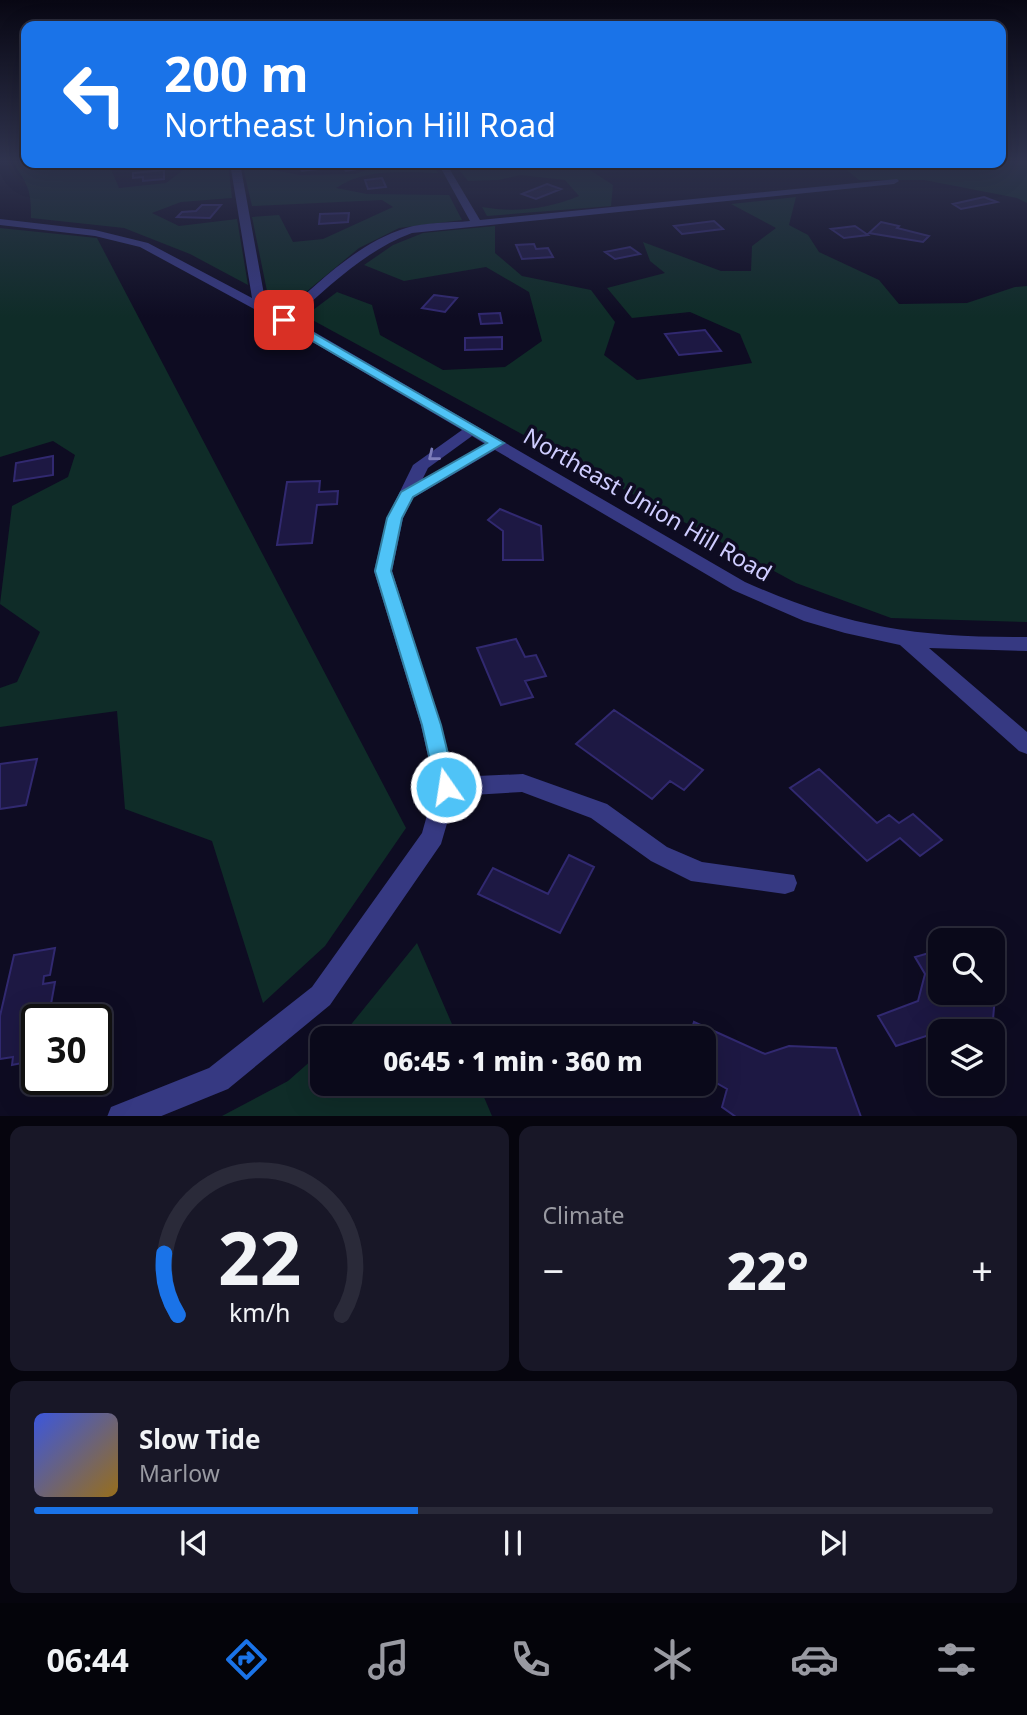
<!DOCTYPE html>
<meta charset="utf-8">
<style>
body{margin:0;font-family:"Noto Sans",sans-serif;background:#181727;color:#f1f3f6;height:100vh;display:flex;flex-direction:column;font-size:26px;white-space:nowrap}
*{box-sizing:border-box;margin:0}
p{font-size:23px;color:#999aa2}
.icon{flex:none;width:38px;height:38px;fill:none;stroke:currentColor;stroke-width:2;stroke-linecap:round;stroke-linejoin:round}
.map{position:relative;height:1116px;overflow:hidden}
.details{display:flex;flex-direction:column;gap:10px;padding:10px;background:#06050e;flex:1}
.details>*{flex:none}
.hud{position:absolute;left:21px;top:21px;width:985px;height:147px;border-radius:14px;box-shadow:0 7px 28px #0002,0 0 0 2px #2a2a39;background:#1a73e8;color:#fff;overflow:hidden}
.fabs{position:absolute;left:928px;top:928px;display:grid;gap:14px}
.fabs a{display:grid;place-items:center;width:77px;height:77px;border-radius:14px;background:#0a091a;box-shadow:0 7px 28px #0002,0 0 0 2px #2a2a39;font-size:35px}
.speed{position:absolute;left:21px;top:1004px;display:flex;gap:14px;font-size:35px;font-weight:700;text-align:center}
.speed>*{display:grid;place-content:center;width:91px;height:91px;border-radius:50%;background:#0a091a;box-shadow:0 7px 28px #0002,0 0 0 2px #2a2a39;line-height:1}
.speed .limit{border:4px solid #111;border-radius:10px;background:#fff;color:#111}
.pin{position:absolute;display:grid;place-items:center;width:60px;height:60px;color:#fff;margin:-30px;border-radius:14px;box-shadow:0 4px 10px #0006}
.me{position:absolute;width:77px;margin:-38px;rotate:347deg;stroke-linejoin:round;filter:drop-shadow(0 0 5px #0008)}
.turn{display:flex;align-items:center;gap:24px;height:147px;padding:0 28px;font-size:32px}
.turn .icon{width:91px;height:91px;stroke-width:2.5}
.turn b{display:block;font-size:49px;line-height:60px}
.big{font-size:52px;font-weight:800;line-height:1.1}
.details .tile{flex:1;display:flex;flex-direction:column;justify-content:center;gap:10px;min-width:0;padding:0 24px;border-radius:14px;background:#181727}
.details .dial{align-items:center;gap:0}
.dial svg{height:182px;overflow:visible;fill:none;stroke:#2a2a39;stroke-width:7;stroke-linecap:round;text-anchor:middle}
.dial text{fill:#f1f3f6;stroke:none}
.song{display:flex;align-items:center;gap:21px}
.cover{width:84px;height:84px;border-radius:10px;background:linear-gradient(135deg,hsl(230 70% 55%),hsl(40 70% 35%))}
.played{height:7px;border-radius:4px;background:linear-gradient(90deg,#1a73e8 40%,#2a2a39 40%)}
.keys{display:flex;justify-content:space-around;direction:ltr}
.heat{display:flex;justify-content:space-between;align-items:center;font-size:38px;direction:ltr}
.details .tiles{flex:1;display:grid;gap:10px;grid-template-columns:1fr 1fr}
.tile:last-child{grid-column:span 2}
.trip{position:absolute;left:310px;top:1026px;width:406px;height:70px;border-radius:14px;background:#0a091a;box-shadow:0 7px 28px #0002,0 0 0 2px #2a2a39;font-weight:800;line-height:70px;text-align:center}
.menu{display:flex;height:112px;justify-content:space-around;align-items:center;background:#04040a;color:#999aa2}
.menu .icon{width:49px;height:49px}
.menu .on{color:#1a73e8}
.menu b{font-size:32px;color:#f1f3f6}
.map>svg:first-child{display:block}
.green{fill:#0f2c28}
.building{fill:#1d1843;stroke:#312970;stroke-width:2}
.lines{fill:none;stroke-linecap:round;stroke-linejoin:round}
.minor{fill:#363982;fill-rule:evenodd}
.oneway{stroke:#7b7cba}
.route{fill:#4fc3f7;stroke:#337fa1;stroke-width:2}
.labels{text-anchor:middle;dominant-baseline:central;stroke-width:7;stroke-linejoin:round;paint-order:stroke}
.street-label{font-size:23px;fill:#cfcdff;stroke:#0e0c22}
</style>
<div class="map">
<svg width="1027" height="1117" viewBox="0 0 1027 1117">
<rect width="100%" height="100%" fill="#0e0c22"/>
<path class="green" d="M 14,161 L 124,163 L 110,167 L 119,188 L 166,183 L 186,168 L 228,163 L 232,198 L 181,202 L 152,213 L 179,226 L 237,219 L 248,285 L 190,254 L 124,228 L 31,218 C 31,206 31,193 25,182 C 22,174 15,169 14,161 Z
M 1001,161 L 1027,161 L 1027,203 L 1017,198 L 924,180 L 859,180 L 838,163 Z
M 242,163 L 264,163 L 266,169 L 300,175 L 355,174 L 384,163 L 431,163 L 438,173 C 404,172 366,168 336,188 L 367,194 L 449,195 L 462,220 L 399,228 L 359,248 L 288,307 L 268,296 L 252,217 L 279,215 L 293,242 L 323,239 L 393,207 L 382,200 L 252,206 Z
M 469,163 L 579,163 L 613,185 L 611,206 L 487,216 L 482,207 C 516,213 547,209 579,196 L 565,180 L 521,175 L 498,180 L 468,181 L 456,166 Z
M 796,197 L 789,225 L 808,235 L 819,252 L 879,280 L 899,304 L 967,303 L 1015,287 L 1027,286 L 1027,622 L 891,618 L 796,583 L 305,316 L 337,292 L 372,305 L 380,335 L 443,370 L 505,367 L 542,341 L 529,292 L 486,267 L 404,281 L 364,265 L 393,245 L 423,233 L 495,226 L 495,253 L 522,276 L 591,290 L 615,322 L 604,355 L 637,380 L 752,363 L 740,334 L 690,312 L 632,318 L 607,288 L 665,273 L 650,261 L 643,242 L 721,271 L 751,271 L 752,246 L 776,228 L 731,204 Z
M 0,228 L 97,238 L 406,828 L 325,946 L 263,1003 L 212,841 L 125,809 L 117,711 L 0,727 L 0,688 L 17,682 L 40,632 L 0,604 L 12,506 L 68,477 L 75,455 L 53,441 L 0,457 Z
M 417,943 L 458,1038 L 337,1038 L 349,1027 Z
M 322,1051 L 322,1083 L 478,1083 L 492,1116 L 222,1116 L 288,1081 Z"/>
<path class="building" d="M 297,163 L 313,163 L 318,169 L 302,171 Z
M 339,163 L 364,163 L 369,167 L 346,171 Z
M 164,170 L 164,179 L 143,181 L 143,177 L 133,178 L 133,173 Z
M 382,178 L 386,187 L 368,189 L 365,180 Z
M 547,184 L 561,189 L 536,199 L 522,194 Z
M 984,197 L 997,202 L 961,209 L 953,204 Z
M 202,205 L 221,205 L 210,218 L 177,217 L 182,212 L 196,211 Z
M 349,213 L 348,222 L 319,224 L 320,214 Z
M 714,221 L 723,229 L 682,234 L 674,226 Z
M 881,222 L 899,226 L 897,228 L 929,236 L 923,242 L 869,233 Z
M 855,226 L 868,235 L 844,238 L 831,229 Z
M 534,244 L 536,249 L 548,248 L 553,257 L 522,259 L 516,245 Z
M 630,247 L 640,254 L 615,259 L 605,252 Z
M 434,295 L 457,298 L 445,312 L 422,308 Z
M 500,313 L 502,323 L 481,324 L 479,314 Z
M 705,330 L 721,351 L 679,355 L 665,334 Z
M 502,337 L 502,349 L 465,350 L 465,338 Z
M 53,456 L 53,475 L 14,481 L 16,463 Z
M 320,481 L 319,492 L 338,491 L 337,504 L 317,505 L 312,543 L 277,545 L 287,482 Z
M 500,509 L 541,526 L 543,560 L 503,560 L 503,531 L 488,520 Z
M 516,639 L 525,657 L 536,655 L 546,676 L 525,681 L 533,697 L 501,705 L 477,648 Z
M 614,710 L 703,770 L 684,790 L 670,781 L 652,799 L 576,744 Z
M 37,759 L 26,805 L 0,809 L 0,764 Z
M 819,769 L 877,823 L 889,815 L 899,823 L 913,814 L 942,840 L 920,856 L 900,838 L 867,861 L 790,788 Z
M 569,855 L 594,867 L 560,933 L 478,894 L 493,868 L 548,894 Z
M 55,948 L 50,975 L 44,976 L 43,984 L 55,982 L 51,1004 L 56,1008 L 55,1017 L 52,1020 L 37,1020 L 37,1060 L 12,1065 L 13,1057 L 0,1059 L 0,1016 L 14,955 Z
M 936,951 L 940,957 L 940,992 L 992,992 L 992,971 L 997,973 L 992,1031 L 940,1031 L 940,1039 L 929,1035 L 896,1046 L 878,1016 L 918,1001 L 925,974 L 915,957 Z
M 694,1022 L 765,1054 L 789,1046 L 836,1048 L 861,1117 L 736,1117 L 722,1107 L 727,1089 L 704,1076 L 704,1038 L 689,1038 Z"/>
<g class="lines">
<path class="minor" d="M 230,163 L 240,163 L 266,305 L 283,314 C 320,282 357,243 406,228 C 425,222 449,223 470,221 L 438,163 L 446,163 L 480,220 L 897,179 L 899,181 L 894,184 L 412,233 C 364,251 330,286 292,319 L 745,582 C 846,627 917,638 1027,637 L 1027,651 L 929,648 L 1027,732 L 1027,754 L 1019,751 L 900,645 L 845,633 L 804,621 L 733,590 L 495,450 L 413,498 L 403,518 L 392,571 L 441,725 L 455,777 L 523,774 L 607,804 L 667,847 L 702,862 L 794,875 L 797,883 L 794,891 L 785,894 L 691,881 L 651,861 L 591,818 L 522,792 L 455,796 L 441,844 L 330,1005 L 228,1089 L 159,1117 L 107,1117 L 111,1107 L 209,1068 L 312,987 L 422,833 L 435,787 L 421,725 L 374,571 L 387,518 L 413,465 L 462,430 L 280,323 L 140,247 L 95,236 L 0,225 L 0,219 L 95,230 L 148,243 L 252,298 ZM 472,436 L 485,444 L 422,480 L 428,468 Z"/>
</g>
<defs><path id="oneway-chevron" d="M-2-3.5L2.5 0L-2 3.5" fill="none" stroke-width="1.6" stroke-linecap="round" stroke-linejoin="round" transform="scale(1.75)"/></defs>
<use class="oneway" href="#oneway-chevron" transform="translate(433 456) rotate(141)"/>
<linearGradient id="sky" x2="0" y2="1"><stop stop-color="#080713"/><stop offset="0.51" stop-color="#30344f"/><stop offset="1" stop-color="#30344f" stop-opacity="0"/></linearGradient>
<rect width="1027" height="317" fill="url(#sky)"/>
<path class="route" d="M 284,316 L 504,443 L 413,497 L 402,518 L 391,571 L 441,725 L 456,787 L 453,793 L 446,795 L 439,793 L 436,787 L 422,725 L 375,571 L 387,518 L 401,492 L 487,443 L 280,322 L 278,320 Z"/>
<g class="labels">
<g class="street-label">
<text transform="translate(648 504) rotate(30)">Northeast Union Hill Road</text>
</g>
</g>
</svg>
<div class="fabs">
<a><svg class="icon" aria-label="search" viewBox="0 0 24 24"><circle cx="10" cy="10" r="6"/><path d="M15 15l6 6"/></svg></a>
<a><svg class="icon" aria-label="layers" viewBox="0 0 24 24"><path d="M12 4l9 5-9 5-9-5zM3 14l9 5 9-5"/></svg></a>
</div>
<div class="speed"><div class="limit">30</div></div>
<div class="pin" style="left:284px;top:320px;background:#d93025"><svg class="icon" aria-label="arrive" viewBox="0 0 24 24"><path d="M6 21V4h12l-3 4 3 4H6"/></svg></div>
<svg class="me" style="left:446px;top:787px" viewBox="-20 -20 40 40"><circle r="17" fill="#4fc3f7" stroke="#fff" stroke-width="3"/><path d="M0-11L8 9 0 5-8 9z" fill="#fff"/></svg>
<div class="trip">06:45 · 1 min · 360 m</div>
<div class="hud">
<div class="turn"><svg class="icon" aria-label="left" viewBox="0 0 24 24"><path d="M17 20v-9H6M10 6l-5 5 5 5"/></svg><div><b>200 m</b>Northeast Union Hill Road</div></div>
</div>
</div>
<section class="details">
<div class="tiles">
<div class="tile dial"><svg viewBox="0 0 100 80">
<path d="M14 69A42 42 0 1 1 86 69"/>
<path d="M14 69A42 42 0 0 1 8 42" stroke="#1a73e8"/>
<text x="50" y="56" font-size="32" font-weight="700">22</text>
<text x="50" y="72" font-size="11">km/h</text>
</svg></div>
<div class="tile"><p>Climate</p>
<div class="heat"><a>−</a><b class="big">22°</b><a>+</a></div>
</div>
<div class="tile">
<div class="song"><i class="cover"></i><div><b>Slow Tide</b><p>Marlow</p></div></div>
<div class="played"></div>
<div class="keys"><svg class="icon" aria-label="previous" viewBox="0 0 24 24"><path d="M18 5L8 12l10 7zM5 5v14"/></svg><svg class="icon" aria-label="pause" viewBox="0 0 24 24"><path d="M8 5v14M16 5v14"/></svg><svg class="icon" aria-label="next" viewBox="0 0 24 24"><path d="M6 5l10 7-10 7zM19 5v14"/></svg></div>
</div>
</div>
</section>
<nav class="menu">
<b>06:44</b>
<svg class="icon on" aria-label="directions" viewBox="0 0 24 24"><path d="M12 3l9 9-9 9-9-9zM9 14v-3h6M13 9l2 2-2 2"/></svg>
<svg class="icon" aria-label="music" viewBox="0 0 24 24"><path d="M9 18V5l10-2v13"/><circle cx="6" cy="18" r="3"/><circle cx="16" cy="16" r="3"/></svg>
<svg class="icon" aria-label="phone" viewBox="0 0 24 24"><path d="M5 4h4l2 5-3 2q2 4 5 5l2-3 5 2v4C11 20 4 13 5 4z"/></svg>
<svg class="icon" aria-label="climate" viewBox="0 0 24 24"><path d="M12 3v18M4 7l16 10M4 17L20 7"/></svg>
<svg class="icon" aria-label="car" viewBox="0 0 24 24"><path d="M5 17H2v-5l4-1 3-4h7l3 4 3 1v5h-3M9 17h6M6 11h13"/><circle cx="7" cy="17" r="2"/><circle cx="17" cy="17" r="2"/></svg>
<svg class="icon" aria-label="filters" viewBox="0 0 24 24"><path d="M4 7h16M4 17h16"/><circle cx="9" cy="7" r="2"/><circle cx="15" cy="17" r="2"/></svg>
</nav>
